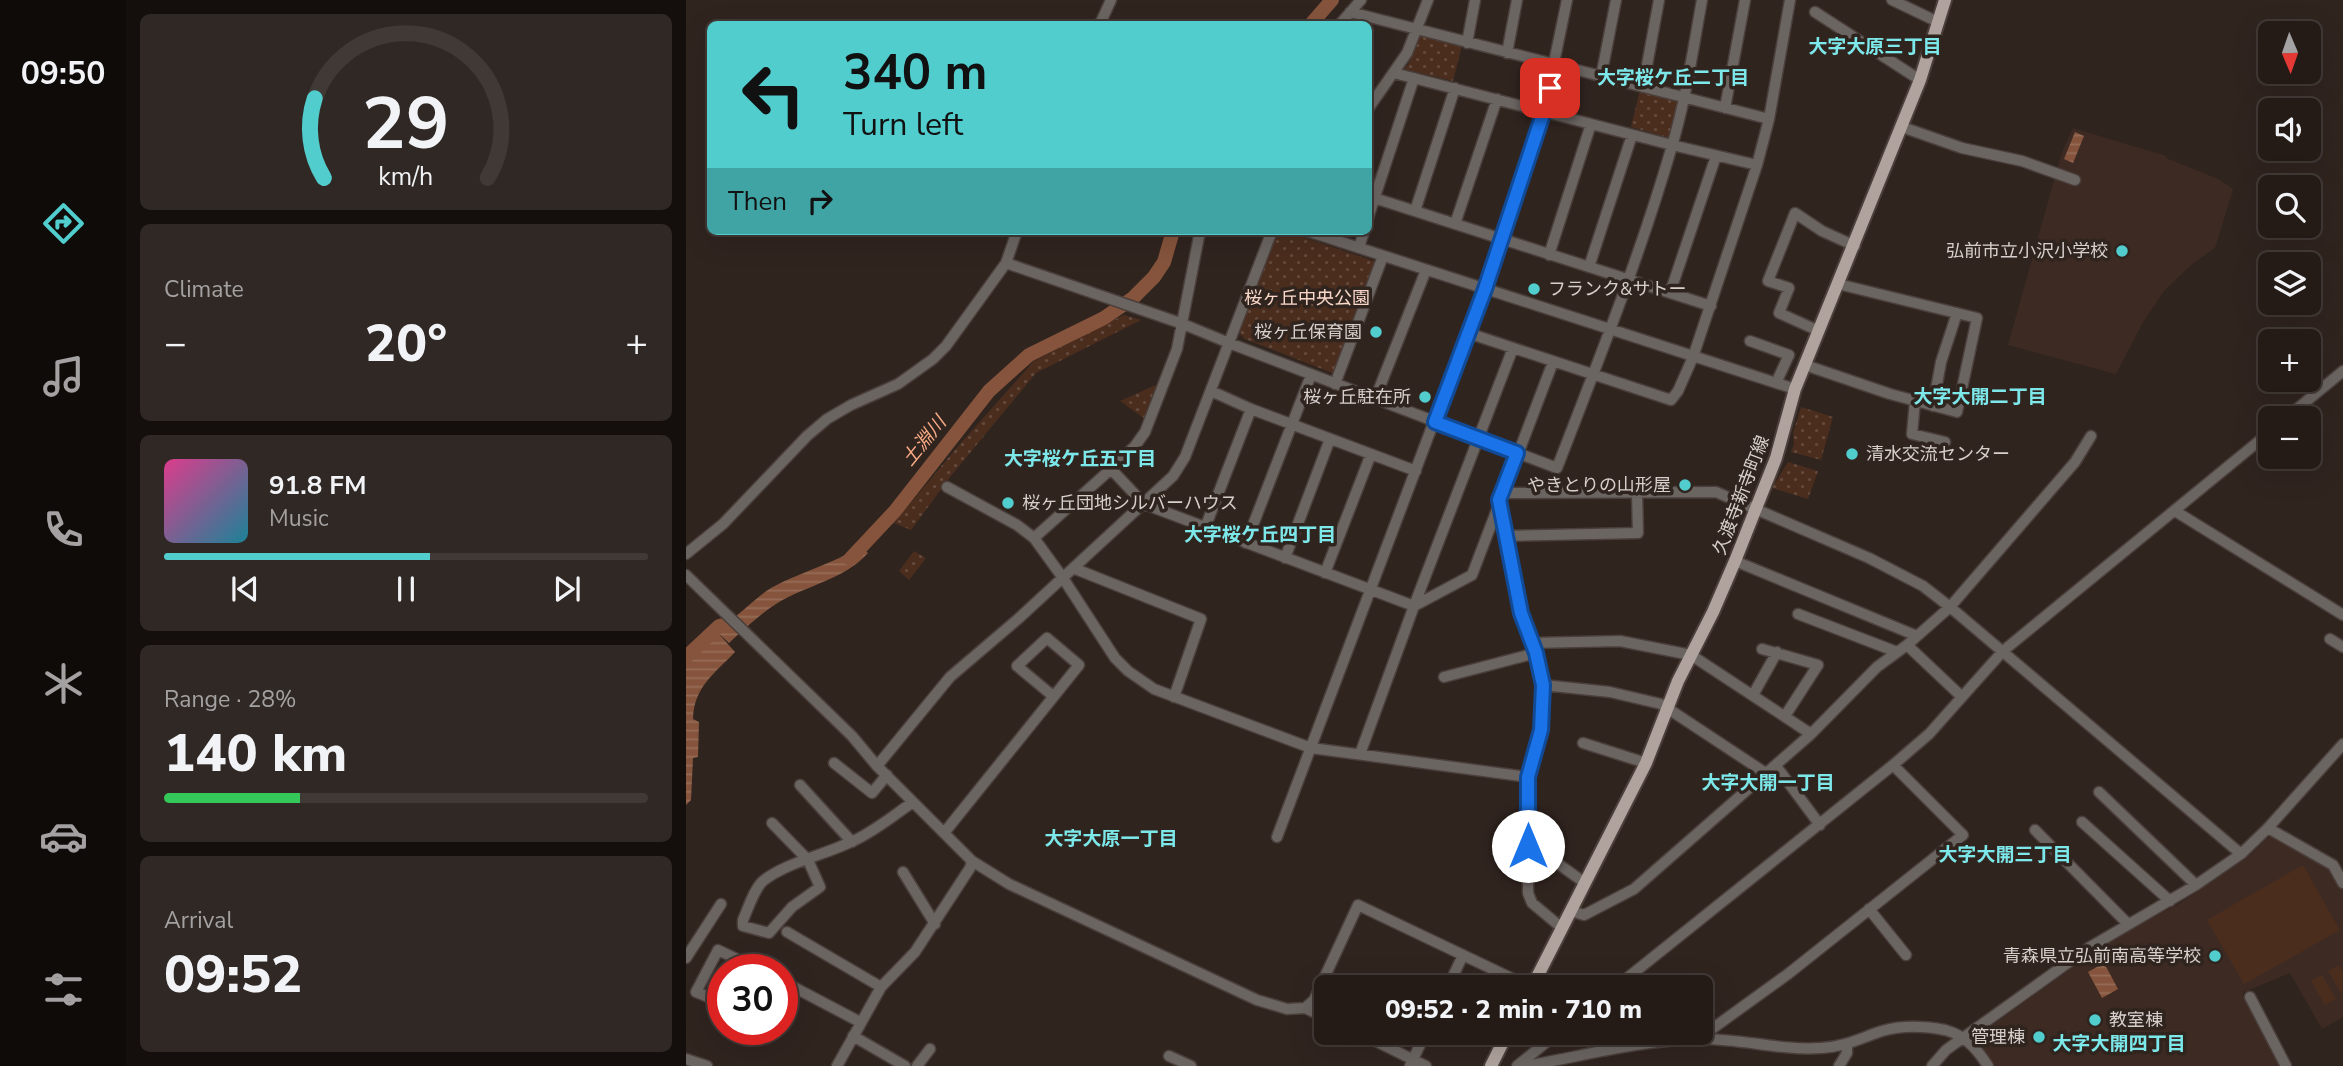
<!DOCTYPE html>
<meta charset="utf-8">
<style>
body{margin:0;font-family:"Nunito Sans","Noto Sans JP",sans-serif;background:#302824;color:#f1f3f6;height:100vh;display:flex;flex-direction:column;font-size:26px;white-space:nowrap}
*{box-sizing:border-box;margin:0}
p{font-size:23px;color:#a3a1a1}
.icon{flex:none;width:38px;height:38px;fill:none;stroke:currentColor;stroke-width:2;stroke-linecap:round;stroke-linejoin:round}
.map{position:relative;flex:1;overflow:hidden}
.drawer{display:flex;flex-direction:column;gap:14px;padding:14px;background:#140f0d;width:560px}
.drawer>*{flex:none}
.top-card{position:absolute;left:21px;top:21px;width:665px;height:214px;border-radius:10px;box-shadow:0 7px 28px #0002,0 0 0 2px #413936;background:#52cdce;color:#111;overflow:hidden}
.needle{width:46px;rotate:178deg}
.fabs{position:absolute;left:1572px;top:21px;display:grid;gap:14px}
.fabs a{display:grid;place-items:center;width:63px;height:63px;border-radius:10px;background:#241b17;box-shadow:0 7px 28px #0002,0 0 0 2px #413936;font-size:35px}
.speed{position:absolute;left:21px;top:954px;display:flex;gap:14px;font-size:35px;font-weight:700;text-align:center}
.speed>*{display:grid;place-content:center;width:91px;height:91px;border-radius:50%;background:#241b17;box-shadow:0 7px 28px #0002,0 0 0 2px #413936;line-height:1}
.speed .limit{border:10px solid #d22;background:#fff;color:#111}
.pin{position:absolute;display:grid;place-items:center;width:60px;height:60px;color:#fff;margin:-30px;border-radius:14px;box-shadow:0 4px 10px #0006}
.me{position:absolute;width:77px;margin:-38px;rotate:0deg;stroke-linejoin:round;filter:drop-shadow(0 0 5px #0008)}
.turn{display:flex;align-items:center;gap:24px;height:147px;padding:0 21px;font-size:32px}
.turn .icon{width:91px;height:91px;stroke-width:2.5}
.turn b{display:block;font-size:49px;line-height:60px}
.then{display:flex;align-items:center;height:66px;padding:0 21px;background:#0003;gap:14px;font-size:26px}
.big{font-size:52px;font-weight:800;line-height:1.1}
.drawer .widget{flex:1;display:flex;flex-direction:column;justify-content:center;gap:10px;min-width:0;padding:0 24px;border-radius:10px;background:#302824}
.drawer .dial{align-items:center;gap:0}
.dial svg{height:182px;overflow:visible;fill:none;stroke:#413936;stroke-width:7;stroke-linecap:round;text-anchor:middle}
.dial text{fill:#f1f3f6;stroke:none}
.song{display:flex;align-items:center;gap:21px}
.cover{width:84px;height:84px;border-radius:10px;background:linear-gradient(135deg,hsl(330 70% 55%),hsl(190 70% 35%))}
.played{height:7px;border-radius:4px;background:linear-gradient(90deg,#52cdce 55%,#413936 55%)}
.keys{display:flex;justify-content:space-around;direction:ltr}
.heat{display:flex;justify-content:space-between;align-items:center;font-size:38px;direction:ltr}
.charge{height:10px;border-radius:5px;background:linear-gradient(90deg,#34c759 28%,#413936 0)}
.trip{position:absolute;left:628px;top:975px;width:399px;height:70px;border-radius:10px;background:#241b17;box-shadow:0 7px 28px #0002,0 0 0 2px #413936;font-weight:800;line-height:70px;text-align:center}
main{display:flex;flex:1;min-height:0}
.dock{display:flex;flex-direction:column;width:126px;justify-content:space-around;align-items:center;background:#0e0b09;color:#a3a1a1}
.dock .icon{width:49px;height:49px}
.dock .on{color:#52cdce}
.dock b{font-size:32px;color:#f1f3f6}
.map>svg:first-child{display:block}
.built{fill:#3d2b23}
.grass{fill:#4b2d1e}
.park{fill:url(#park-dots)}
.water{fill:url(#water-rules)}
.lines{fill:none;stroke-linecap:round;stroke-linejoin:round}
.river{stroke:#86543c;stroke-width:14}
.minor-casing{stroke:#4b3f3b;stroke-width:13}
.major-casing{stroke:#4b3f3b;stroke-width:16}
.minor{stroke:#6b6562;stroke-width:10}
.major{stroke:#b0a39d;stroke-width:12}
.route-casing{stroke:#114b97;stroke-width:18}
.route{stroke:#1a73e8;stroke-width:12}
.poi-dot{fill:#52cdce;stroke:#30241f;stroke-width:2.5}
.labels{text-anchor:middle;dominant-baseline:central;stroke-width:7;stroke-linejoin:round;paint-order:stroke}
.poi-label{font-size:18px;fill:#d7cfcb;stroke:#30241f;text-anchor:end}
.park-label{font-size:18px;fill:#f9d8c9;stroke:#30241f}
.street-label{font-size:18px;fill:#d7cfcb;stroke:#30241f}
.neighbourhood-label{font-size:19px;font-weight:bold;fill:#7ce8ea;stroke:#30241f}
.water-label{font-size:19px;font-style:italic;fill:#f8aa84;stroke:#30241f}
</style>
<main>
<nav class="dock">
<b>09:50</b>
<svg class="icon on" aria-label="directions" viewBox="0 0 24 24"><path d="M12 3l9 9-9 9-9-9zM9 14v-3h6M13 9l2 2-2 2"/></svg>
<svg class="icon" aria-label="music" viewBox="0 0 24 24"><path d="M9 18V5l10-2v13"/><circle cx="6" cy="18" r="3"/><circle cx="16" cy="16" r="3"/></svg>
<svg class="icon" aria-label="phone" viewBox="0 0 24 24"><path d="M5 4h4l2 5-3 2q2 4 5 5l2-3 5 2v4C11 20 4 13 5 4z"/></svg>
<svg class="icon" aria-label="climate" viewBox="0 0 24 24"><path d="M12 3v18M4 7l16 10M4 17L20 7"/></svg>
<svg class="icon" aria-label="car" viewBox="0 0 24 24"><path d="M5 17H2v-5l4-1 3-4h7l3 4 3 1v5h-3M9 17h6M6 11h13"/><circle cx="7" cy="17" r="2"/><circle cx="17" cy="17" r="2"/></svg>
<svg class="icon" aria-label="filters" viewBox="0 0 24 24"><path d="M4 7h16M4 17h16"/><circle cx="9" cy="7" r="2"/><circle cx="15" cy="17" r="2"/></svg>
</nav>
<section class="drawer">
<div class="widget dial"><svg viewBox="0 0 100 80">
<path d="M14 69A42 42 0 1 1 86 69"/>
<path d="M14 69A42 42 0 0 1 10 34" stroke="#52cdce"/>
<text x="50" y="56" font-size="32" font-weight="700">29</text>
<text x="50" y="72" font-size="11">km/h</text>
</svg></div>
<div class="widget"><p>Climate</p>
<div class="heat"><a>−</a><b class="big">20°</b><a>+</a></div>
</div>
<div class="widget">
<div class="song"><i class="cover"></i><div><b>91.8 FM</b><p>Music</p></div></div>
<div class="played"></div>
<div class="keys"><svg class="icon" aria-label="previous" viewBox="0 0 24 24"><path d="M18 5L8 12l10 7zM5 5v14"/></svg><svg class="icon" aria-label="pause" viewBox="0 0 24 24"><path d="M8 5v14M16 5v14"/></svg><svg class="icon" aria-label="next" viewBox="0 0 24 24"><path d="M6 5l10 7-10 7zM19 5v14"/></svg></div>
</div>
<div class="widget"><p>Range · 28%</p><b class="big">140 km</b><div class="charge"></div></div>
<div class="widget"><p>Arrival</p><b class="big">09:52</b></div>
</section>
<div class="map">
<svg width="1657" height="1066" viewBox="0 0 1657 1066">
<defs>
<pattern id="park-dots" width="8" height="8" patternUnits="userSpaceOnUse" patternTransform="scale(1.75)"><rect width="8" height="8" fill="#4b2d1e"/><path d="M2 2h.1M6 6h.1" fill="none" stroke="#644a3d" stroke-width="1.8" stroke-linecap="round"/></pattern>
<pattern id="water-rules" width="6" height="5" patternUnits="userSpaceOnUse" patternTransform="scale(1.75)"><rect width="6" height="5" fill="#86543c"/><path d="M0 2.5h6" fill="none" stroke="#966c57"/></pattern>
</defs>
<rect width="100%" height="100%" fill="#30241f"/>
<path class="built" d="M 1387,128 L 1480,156 L 1480,158 L 1532,179 L 1547,189 L 1529,248 L 1506,264 L 1478,291 L 1457,322 L 1430,374 L 1322,345 L 1376,152 Z
M 1584,836 L 1615,853 L 1623,853 L 1645,872 L 1657,888 L 1657,1017 L 1636,1029 L 1604,973 L 1556,993 L 1595,1066 L 1310,1066 L 1289,1038 L 1425,940 L 1496,902 L 1561,858 Z"/>
<path class="grass" d="M 1617,865 L 1654,930 L 1558,984 L 1521,920 Z
M 1653,965 L 1657,972 L 1656,995 L 1642,971 Z
M 1636,975 L 1650,999 L 1639,1005 L 1625,981 Z"/>
<path class="park" d="M 742,36 L 776,45 L 767,81 L 718,69 L 723,63 L 734,37 Z
M 954,90 L 994,100 L 985,138 L 945,127 Z
M 599,231 L 691,262 L 649,374 L 559,339 L 553,333 L 588,234 Z
M 438,315 L 455,320 L 350,373 L 264,477 L 225,530 L 208,523 L 273,445 L 348,361 Z
M 470,385 L 459,419 L 434,401 Z
M 1115,407 L 1147,417 L 1135,460 L 1105,452 L 1108,444 L 1107,433 Z
M 1102,462 L 1132,471 L 1122,499 L 1086,488 Z
M 228,551 L 240,558 L 223,580 L 213,571 Z"/>
<path class="water" d="M 1389,132 L 1398,136 L 1387,163 L 1378,159 Z
M 175,546 L 182,553 C 158,580 120,585 90,604 C 73,615 58,629 43,643 L 32,633 L 49,652 C 28,674 8,687 7,719 L 13,722 L 12,757 L 7,758 L 5,800 L 0,805 L 0,661 L 36,629 L 34,627 L 28,630 C 37,621 43,622 50,616 C 62,607 72,596 85,588 C 114,572 147,564 175,546 Z
M 1418,963 L 1432,989 L 1416,998 L 1402,972 Z"/>
<g class="lines">
<path class="river" d="M 625,24 L 646,0
M 164,559 L 209,511 L 303,391 L 343,355 L 418,318 L 447,298 L 468,277 L 478,262 L 487,231
M 0,657 L 33,626 L 42,624"/>
<defs>
<path id="minor" d="M 1206,0 L 1252,22
M 664,12 L 1083,119
M 1129,12 L 1234,80
M 414,24 L 425,0
M 654,24 L 675,0
M 781,43 L 789,0
M 821,53 L 831,0
M 708,73 L 986,145 L 1071,165
M 915,77 L 930,0
M 957,87 L 973,0
M 1039,108 L 1059,0
M 682,109 L 721,53 L 742,0
M 1216,127 L 1276,148 L 1336,161 L 1389,180
M 682,196 L 1025,306
M 729,211 L 769,88
M 682,218 L 728,78
M 769,224 L 811,99
M 621,231 L 1109,389
M 673,248 L 678,231
M 863,255 L 905,124
M 320,263 L 497,324 L 543,343 L 871,468 C 912,362 954,256 986,146 C 1000,99 1007,49 1016,0
M 903,267 L 946,135
M 984,293 L 1030,156
M 1133,331 L 1093,313 L 1103,288 L 1082,281 L 1109,213 L 1136,231 L 1169,246
M 782,333 L 985,400 L 992,391 L 1007,357 L 1071,165 L 1083,119 L 1104,0
M 1064,341 L 1103,355 L 1090,383
M 1119,365 L 1204,394 L 1271,412 L 1291,318 L 1152,284
M 649,384 L 697,256
M 689,399 L 740,270
M 1229,401 L 1226,434 L 1259,442
M 1247,406 L 1255,362 L 1271,313
M 565,409 L 730,471
M 1600,418 L 1657,371
M 425,469 L 458,504 L 728,606 L 786,575 L 867,362
M 261,487 L 331,525 L 348,538 L 377,578 L 429,658 L 442,671 L 468,689 L 625,748 L 842,777
M 816,493 L 1030,492 L 1183,558 L 1237,586 L 1264,607 L 1555,854
M 813,501 L 835,613 L 850,653 L 857,685 L 855,730 L 842,777 L 842,893 L 846,903 L 876,928
M 1489,511 L 1657,615
M 519,528 L 565,409 L 525,391
M 819,536 L 952,533 L 951,492
M 348,538 L 425,469 L 449,446 L 459,432 L 491,349 L 514,231
M 560,543 L 625,375
M 0,554 L 37,524 L 121,436 L 141,419 L 165,405 L 212,384 L 247,359 L 260,346 L 320,263 L 331,231
M 599,558 L 644,439
M 1049,561 L 1231,636
M 387,568 L 515,619 L 488,697
M 639,573 L 685,454
M 0,575 L 166,736 L 191,766 L 286,861 L 323,884 L 571,1000 L 601,1009 L 619,1008 L 640,1018
M 1112,614 L 1211,652
M 1644,639 L 1657,647
M 846,643 L 934,641 L 1005,655 L 1125,734
M 1221,645 L 1276,697
M 1076,649 L 1132,665 L 1099,716
M 758,677 L 850,653
M 857,685 L 924,692 L 975,704 L 1081,774
M 1067,695 L 1091,652
M 897,743 L 960,763
M 674,754 L 728,606 L 827,348
M 148,763 L 186,793 L 201,775
M 191,766 L 264,677 L 332,619 L 487,476 L 499,457 L 586,231
M 1090,766 L 1134,825
M 114,785 L 166,842
M 1413,792 L 1510,885
M 1396,822 L 1484,901
M 86,823 L 122,860 L 134,887 L 106,907 L 83,933 L 57,926 L 57,920 C 62,909 68,889 77,881 C 99,863 141,854 167,841 C 189,831 208,815 227,802
M 1582,828 L 1647,865 L 1657,883
M 1349,830 L 1442,924
M 258,833 L 393,665 L 361,638 L 331,666 L 367,696
M 591,837 L 798,289 L 858,111 L 881,0
M 842,846 L 850,848 L 899,883
M 217,872 L 249,924
M 1183,909 L 1220,955
M 885,911 L 898,915 L 948,889 L 1125,734 L 1191,667 L 1221,645 L 1264,607 L 1389,462 L 1405,436
M 101,932 L 195,987
M 0,958 L 35,904
M 96,981 L 174,1022
M 762,987 L 777,955
M 930,987 L 1207,765 L 1243,734 L 1317,651 L 1584,432
M 1564,997 L 1600,1066
M 37,1003 L 10,992 L 32,950 L 74,970
M 619,1008 L 628,1000 L 672,905 L 844,987
M 671,1032 L 740,1066
M 167,1036 L 219,1066
M 1012,1039 L 1102,974 L 1277,835 L 1207,765
M 483,1056 L 505,1066
M 0,1059 L 21,1066
M 151,1066 L 195,987 L 229,952 L 284,868 L 286,861
M 231,1066 L 244,1049
M 724,1066 L 740,1032
M 831,1066 L 873,1032
M 840,1066 C 896,1056 957,1040 1013,1039 C 1054,1038 1095,1051 1135,1048 C 1158,1047 1175,1038 1196,1031 C 1217,1025 1238,1026 1259,1030 C 1279,1035 1291,1049 1302,1066
M 1153,1066 L 1161,1053 L 1161,1045
M 1246,1066 L 1260,1050 L 1404,947 L 1510,885 L 1555,854 L 1582,828 L 1657,744"/>
<path id="major" d="M 846,987 L 960,763 L 992,681 L 1027,612 L 1049,561 L 1090,458 L 1109,389 L 1234,80 L 1259,0
M 805,1066 L 822,1032"/>
</defs>
<use href="#minor" class="minor-casing"/>
<use href="#major" class="major-casing"/>
<use href="#minor" class="minor"/>
<use href="#major" class="major"/>
</g>
<g class="lines">
<defs>
<path id="route" d="M 842,846 L 842,777 L 855,730 L 857,685 L 850,653 L 835,613 L 813,500 L 831,453 L 749,422 L 799,289 L 858,111 L 864,88"/>
</defs>
<use href="#route" class="route-casing"/>
<use href="#route" class="route"/>
</g>
<g class="poi-dot">
<circle cx="1436" cy="251" r="7"/>
<circle cx="848" cy="289" r="7"/>
<circle cx="690" cy="332" r="7"/>
<circle cx="739" cy="397" r="7"/>
<circle cx="1166" cy="454" r="7"/>
<circle cx="999" cy="485" r="7"/>
<circle cx="322" cy="503" r="7"/>
<circle cx="1529" cy="956" r="7"/>
<circle cx="1409" cy="1020" r="7"/>
<circle cx="1353" cy="1037" r="7"/>
</g>
<g class="labels">
<g class="poi-label">
<text x="1422" y="251">弘前市立小沢小学校</text>
<text x="862" y="289" text-anchor="start">フランク&amp;サトー</text>
<text x="676" y="332">桜ヶ丘保育園</text>
<text x="725" y="397">桜ヶ丘駐在所</text>
<text x="1180" y="454" text-anchor="start">清水交流センター</text>
<text x="985" y="485">やきとりの山形屋</text>
<text x="336" y="503" text-anchor="start">桜ヶ丘団地シルバーハウス</text>
<text x="1515" y="956">青森県立弘前南高等学校</text>
<text x="1423" y="1020" text-anchor="start">教室棟</text>
<text x="1339" y="1037">管理棟</text>
</g>
<g class="park-label">
<text x="621" y="298">桜ヶ丘中央公園</text>
</g>
<g class="street-label">
<text transform="translate(1055 495) rotate(-69)">久渡寺新寺町線</text>
</g>
<g class="neighbourhood-label">
<text x="1189" y="47">大字大原三丁目</text>
<text x="987" y="78">大字桜ケ丘二丁目</text>
<text x="1294" y="397">大字大開二丁目</text>
<text x="394" y="459">大字桜ケ丘五丁目</text>
<text x="574" y="535">大字桜ケ丘四丁目</text>
<text x="1082" y="783">大字大開一丁目</text>
<text x="425" y="839">大字大原一丁目</text>
<text x="1319" y="855">大字大開三丁目</text>
<text x="1433" y="1044">大字大開四丁目</text>
</g>
<g class="water-label">
<text transform="translate(238 441) rotate(-51)">土淵川</text>
</g>
</g>
</svg>
<div class="fabs">
<a><svg class="needle" viewBox="-14 -14 28 28"><path d="M0-13l5 13h-10z" fill="#e53935"/><path d="M0 13l5-13h-10z" fill="#a3a1a1"/></svg></a>
<a><svg class="icon" aria-label="sound" viewBox="0 0 24 24"><path d="M4 9h4l5-4v14l-5-4H4zM17 9q2 3 0 6"/></svg></a>
<a><svg class="icon" aria-label="search" viewBox="0 0 24 24"><circle cx="10" cy="10" r="6"/><path d="M15 15l6 6"/></svg></a>
<a><svg class="icon" aria-label="layers" viewBox="0 0 24 24"><path d="M12 4l9 5-9 5-9-5zM3 14l9 5 9-5"/></svg></a>
<a>+</a>
<a>−</a>
</div>
<div class="speed"><div class="limit">30</div></div>
<div class="pin" style="left:864px;top:88px;background:#d93025"><svg class="icon" aria-label="arrive" viewBox="0 0 24 24"><path d="M6 21V4h12l-3 4 3 4H6"/></svg></div>
<svg class="me" style="left:842px;top:846px" viewBox="-20 -20 40 40"><circle r="19" fill="#fff"/><path d="M0-13L10 11 0 6-10 11z" fill="#1a73e8"/></svg>
<div class="trip">09:52 · 2 min · 710 m</div>
<div class="top-card">
<div class="turn"><svg class="icon" aria-label="left" viewBox="0 0 24 24"><path d="M17 20v-9H6M10 6l-5 5 5 5"/></svg><div><b>340 m</b>Turn left</div></div>
<div class="then">Then<svg class="icon" aria-label="right" viewBox="0 0 24 24"><path d="M7 20v-9h11M14 6l5 5-5 5"/></svg></div>
</div>
</div>
</main>
